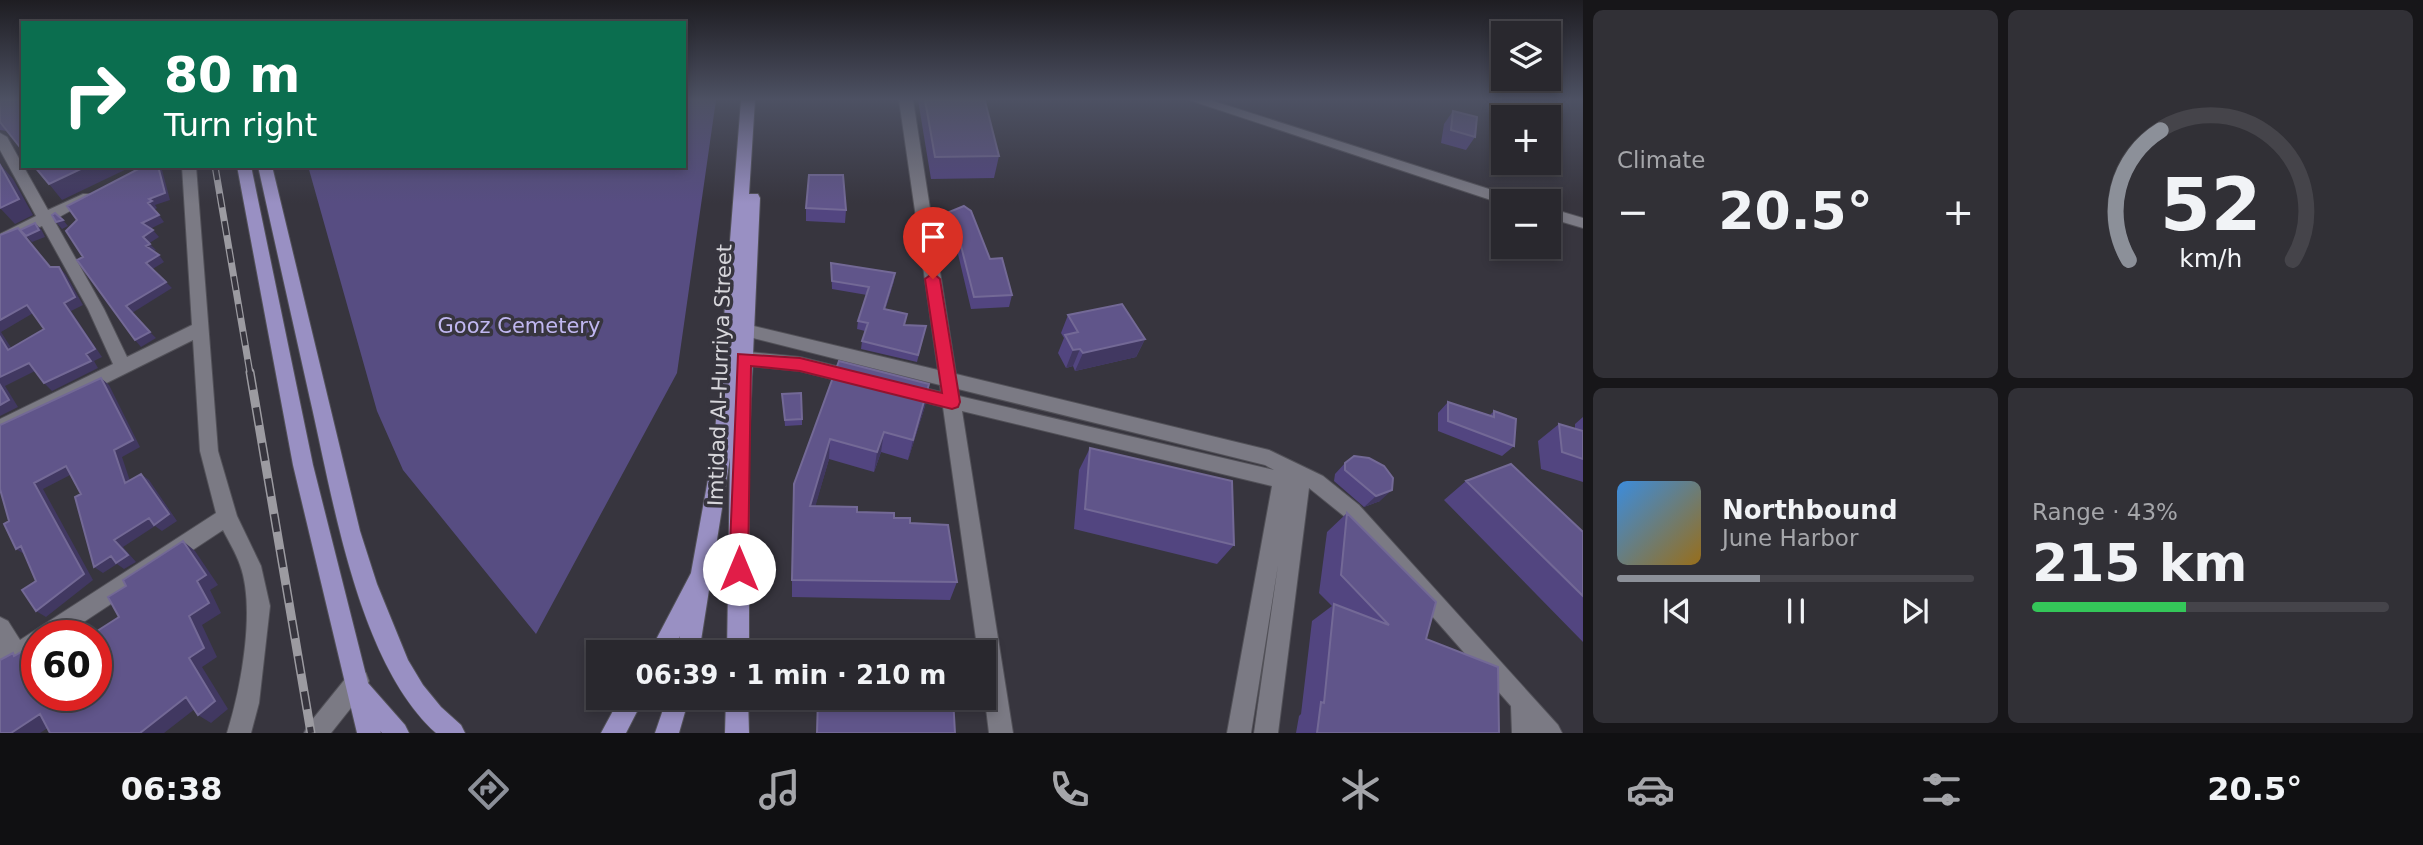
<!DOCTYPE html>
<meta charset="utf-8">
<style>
body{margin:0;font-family:"DejaVu Sans",sans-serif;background:#313036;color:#f1f3f6;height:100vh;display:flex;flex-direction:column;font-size:26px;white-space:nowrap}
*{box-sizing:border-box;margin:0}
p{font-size:23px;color:#a5a6aa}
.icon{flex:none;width:38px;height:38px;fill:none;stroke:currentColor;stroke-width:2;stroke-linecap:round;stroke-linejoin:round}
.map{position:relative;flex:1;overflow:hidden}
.panel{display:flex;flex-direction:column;gap:10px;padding:10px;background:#171619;width:840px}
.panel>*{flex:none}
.top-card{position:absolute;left:21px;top:21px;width:665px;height:147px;border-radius:0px;box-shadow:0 4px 10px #0003,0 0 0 2px #45444a;background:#0b6e4f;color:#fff;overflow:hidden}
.buttons{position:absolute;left:1491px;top:21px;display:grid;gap:14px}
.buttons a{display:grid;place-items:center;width:70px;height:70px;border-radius:0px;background:#29282e;box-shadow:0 4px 10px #0003,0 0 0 2px #45444a;font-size:35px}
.speed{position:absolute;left:21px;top:620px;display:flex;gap:14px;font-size:35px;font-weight:700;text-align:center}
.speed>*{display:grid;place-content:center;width:91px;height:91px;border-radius:50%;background:#29282e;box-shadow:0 4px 10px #0003,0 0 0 2px #45444a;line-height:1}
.speed .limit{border:10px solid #d22;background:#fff;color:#111}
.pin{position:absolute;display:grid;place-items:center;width:60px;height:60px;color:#fff;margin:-72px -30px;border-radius:50% 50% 50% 0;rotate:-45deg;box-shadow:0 0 7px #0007}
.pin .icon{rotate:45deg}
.me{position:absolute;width:77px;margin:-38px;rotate:0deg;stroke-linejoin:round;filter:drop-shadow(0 0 5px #0008)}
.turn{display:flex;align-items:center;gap:24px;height:147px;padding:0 28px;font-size:32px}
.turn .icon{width:91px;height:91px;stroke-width:2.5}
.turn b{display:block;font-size:49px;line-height:60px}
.big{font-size:52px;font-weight:700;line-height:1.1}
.panel .tile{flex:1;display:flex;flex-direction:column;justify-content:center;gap:10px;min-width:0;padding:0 24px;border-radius:10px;background:#313036}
.panel .dial{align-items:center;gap:0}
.dial svg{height:182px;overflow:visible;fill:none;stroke:#45444a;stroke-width:7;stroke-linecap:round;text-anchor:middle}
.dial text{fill:#f1f3f6;stroke:none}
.song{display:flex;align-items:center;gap:21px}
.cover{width:84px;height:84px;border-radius:10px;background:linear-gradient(135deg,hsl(210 70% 55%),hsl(40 70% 35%))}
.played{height:7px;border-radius:4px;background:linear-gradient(90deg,#8c9099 40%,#45444a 40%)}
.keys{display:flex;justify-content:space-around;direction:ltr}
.heat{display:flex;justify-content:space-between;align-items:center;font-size:38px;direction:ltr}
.charge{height:10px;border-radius:5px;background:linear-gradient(90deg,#34c759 43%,#45444a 0)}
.panel .tiles{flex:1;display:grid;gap:10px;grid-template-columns:repeat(2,1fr)}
.trip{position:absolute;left:586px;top:640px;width:410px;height:70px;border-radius:0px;background:#29282e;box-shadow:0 4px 10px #0003,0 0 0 2px #45444a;font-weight:700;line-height:70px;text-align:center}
.tab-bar{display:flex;height:112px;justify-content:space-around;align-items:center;background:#101012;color:#a5a6aa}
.tab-bar .icon{width:49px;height:49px}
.tab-bar .selected{color:#8c9099}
.tab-bar b{font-size:32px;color:#f1f3f6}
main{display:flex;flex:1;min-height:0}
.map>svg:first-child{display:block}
.green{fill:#574d82}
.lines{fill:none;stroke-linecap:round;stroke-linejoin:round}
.minor-casing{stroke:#525158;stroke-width:2}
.major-casing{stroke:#525158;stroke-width:2}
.minor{fill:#7b7a84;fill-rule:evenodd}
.major{fill:#9990c3;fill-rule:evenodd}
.rail-far1-casing{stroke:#9c9ba1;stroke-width:7}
.rail-casing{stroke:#9c9ba1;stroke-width:9}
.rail-far1{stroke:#37353e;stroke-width:4.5;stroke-dasharray:14;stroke-linecap:butt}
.rail{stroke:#37353e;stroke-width:6;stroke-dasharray:18;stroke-linecap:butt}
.wall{fill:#524580}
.shaded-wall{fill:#413861}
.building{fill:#60558a;stroke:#736996;stroke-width:2}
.route{fill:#e11d48;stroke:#92132f;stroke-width:2}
.labels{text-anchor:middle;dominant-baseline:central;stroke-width:7;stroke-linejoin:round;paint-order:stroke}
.park-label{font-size:21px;fill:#c0b7f0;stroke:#37353e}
.street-label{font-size:21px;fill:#d7d6db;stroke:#37353e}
</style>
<main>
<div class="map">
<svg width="1583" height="733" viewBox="0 0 1583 733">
<rect width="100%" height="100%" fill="#37353e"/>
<path class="green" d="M 684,100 L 716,100 L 677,373 L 536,634 L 403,470 L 377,411 L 308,166 L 684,166 Z"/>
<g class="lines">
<defs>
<path id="minor" d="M 899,100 L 913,100 L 956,374 L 1269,450 L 1323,476 L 1359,505 L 1558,725 L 1562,733 L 1512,733 L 1511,706 L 1345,517 L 1309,488 L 1278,733 L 1254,733 L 1278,565 L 1251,733 L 1227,733 L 1272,486 L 962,411 L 1013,733 L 989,733 L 984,692 L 984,653 L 978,653 L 943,407 L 898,395 L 895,390 L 898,385 L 904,383 L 941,392 L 940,385 L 733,333 L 725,327 L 733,321 L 938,370 ZM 958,389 L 1265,465 L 1274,470 L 959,396 Z
M 1189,100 L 1210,100 L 1514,197 L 1516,201 L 1503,201 L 1503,204 Z
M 0,133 L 7,137 L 48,210 L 83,194 L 93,194 L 95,197 L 54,220 L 104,309 L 127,357 L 192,325 L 182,166 L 196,166 L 218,451 L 237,516 L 261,566 L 270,606 L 259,703 L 251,733 L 227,733 C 241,689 256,608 240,565 C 236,553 229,542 223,530 L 64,635 L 37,635 L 37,654 L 0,676 L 0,617 L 8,621 L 20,640 L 216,513 L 200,451 L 193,340 L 0,436 L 0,419 L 113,364 L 88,309 L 42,226 L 0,245 L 0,234 L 36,216 L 0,150 Z
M 1549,208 L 1583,218 L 1583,228 L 1549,218 Z
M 729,350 L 800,357 L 856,371 L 862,373 L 865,378 L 862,383 L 856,385 L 800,371 L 729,364 L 723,362 L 720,357 L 723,352 Z
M 358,670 L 366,673 L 369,681 L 366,689 L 331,733 L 304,733 L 308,725 L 350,673 Z"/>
<path id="major" d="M 741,100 L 755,100 L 749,194 L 758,194 L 760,198 L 749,444 L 749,653 L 727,653 L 730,458 L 699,653 L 677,653 L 680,636 L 672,653 L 649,653 L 691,573 L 714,446 Z
M 237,166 L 251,166 L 313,465 L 368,683 L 405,725 L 409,733 L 382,733 L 380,731 L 381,733 L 357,733 L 293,465 Z
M 258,166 L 272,166 L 360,531 L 377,584 L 408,660 L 423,685 L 441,707 L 461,725 L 465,733 L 436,733 C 358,663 333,498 310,399 C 293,322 275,244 258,166 Z
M 620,698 L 644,698 L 626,733 L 601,733 Z
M 667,698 L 689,698 L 679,733 L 655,733 Z
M 726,698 L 748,698 L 749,733 L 725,733 Z"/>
</defs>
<use href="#minor" class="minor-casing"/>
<use href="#major" class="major-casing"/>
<use href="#minor" class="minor"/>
<use href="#major" class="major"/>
<defs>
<path id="rail-far1" d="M 215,166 L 250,373"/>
<path id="rail" d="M 250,372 L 311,733"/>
</defs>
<use href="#rail-far1" class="rail-far1-casing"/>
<use href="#rail" class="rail-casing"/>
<use href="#rail-far1" class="rail-far1"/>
<use href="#rail" class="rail"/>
</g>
<path class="wall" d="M 0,100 L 7,131 L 0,130 Z
M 918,100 L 978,100 L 999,156 L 994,178 L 931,179 Z
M 1453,111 L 1475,137 L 1466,150 L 1441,143 L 1444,124 Z
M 806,208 L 846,210 L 845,223 L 806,221 Z
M 949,212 L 990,259 L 1012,295 L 1009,307 L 971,309 L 958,254 L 947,224 Z
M 831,263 L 894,281 L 885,310 L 905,325 L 926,326 L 917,362 L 861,349 L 862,341 L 865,331 L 857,329 L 858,321 L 867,295 L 832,289 Z
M 1068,315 L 1145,339 L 1136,357 L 1075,371 L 1073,366 L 1066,368 L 1058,353 L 1064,338 L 1061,333 Z
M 839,361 L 929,384 L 925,406 L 908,460 L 881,452 L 874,472 L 829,459 L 815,506 L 894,518 L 910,523 L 957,582 L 950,600 L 792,597 L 792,580 Z
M 783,400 L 802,419 L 802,425 L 785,426 Z
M 1448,402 L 1490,415 L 1494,411 L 1514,446 L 1502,456 L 1438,431 L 1438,413 Z
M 1583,417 L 1583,482 L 1541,469 L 1538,441 L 1559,424 L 1575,429 L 1575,424 Z
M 1090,448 L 1234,545 L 1217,564 L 1074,529 L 1079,470 Z
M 1345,463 L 1380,501 L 1364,507 L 1334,481 L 1335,474 Z
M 1466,481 L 1583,532 L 1583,642 L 1444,500 Z
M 1347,513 L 1426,639 L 1499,733 L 1296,733 L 1299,716 L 1301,714 L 1312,621 L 1332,606 L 1319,593 L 1327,532 Z"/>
<path class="shaded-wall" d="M 0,164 L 13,179 L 33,215 L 15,224 L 0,208 Z
M 87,166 L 133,166 L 62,200 L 49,184 Z
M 158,166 L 161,166 L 170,200 L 155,205 L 157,208 L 154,210 L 148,203 Z
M 159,215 L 164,222 L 148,230 L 142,223 Z
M 63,220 L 68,226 L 62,229 L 56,222 Z
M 35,223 L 41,229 L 45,237 L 32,242 L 26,236 Z
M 153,230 L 159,237 L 148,244 L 143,237 Z
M 150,244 L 156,250 L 152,252 L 146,246 Z
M 159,255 L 164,262 L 151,270 L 146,263 Z
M 59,267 L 66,275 L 83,305 L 71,311 L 102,357 L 94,361 L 98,368 L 52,391 L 44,383 L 86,354 L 64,303 Z
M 895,273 L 894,281 L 883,317 L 884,309 Z
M 166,282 L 172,288 L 132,313 L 126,306 Z
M 27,305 L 35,312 L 1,332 L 17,357 L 8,350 L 0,337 L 0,320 Z
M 150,332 L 156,338 L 141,347 L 135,340 Z
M 1145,339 L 1136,357 L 1075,371 L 1083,353 Z
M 1080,349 L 1073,366 L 1066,368 L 1073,350 Z
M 29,363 L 37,370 L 5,386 L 18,407 L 0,416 L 0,377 Z
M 101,378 L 109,385 L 140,447 L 122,457 L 133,490 L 125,483 L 114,450 Z
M 929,384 L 925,406 L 908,460 L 913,440 Z
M 884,432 L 881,452 L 874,472 L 877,452 Z
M 830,439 L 829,459 L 810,525 L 810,506 Z
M 66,466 L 74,473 L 43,489 L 93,580 L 46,617 L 36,611 L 34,483 Z
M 141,474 L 149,480 L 177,521 L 162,531 L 155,526 L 123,547 L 136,562 L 124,569 L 117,564 L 103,573 L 94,567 Z
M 1392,490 L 1380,501 L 1364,507 L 1376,496 Z
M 183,541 L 195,551 L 218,585 L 210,590 L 221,613 L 202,625 L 217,657 L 202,667 L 228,709 L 211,723 L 198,715 L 189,658 L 189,616 L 197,581 Z
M 21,546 L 26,555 L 16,549 Z
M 75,620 L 91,629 L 93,635 L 81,635 Z
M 186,697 L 200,705 L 164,733 L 140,733 Z
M 40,714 L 57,722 L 40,733 L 11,733 Z"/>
<path class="building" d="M 0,100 L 23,100 L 23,151 L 0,122 Z
M 925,100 L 985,101 L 999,156 L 935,157 Z
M 1453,111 L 1477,117 L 1475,137 L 1451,130 Z
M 0,165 L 19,199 L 0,208 Z
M 34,166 L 87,166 L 49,184 Z
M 144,166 L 158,166 L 165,193 L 149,199 L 152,201 L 148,203 L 159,215 L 142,223 L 153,230 L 143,237 L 150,244 L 146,246 L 159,255 L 146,263 L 166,282 L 126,306 L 150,332 L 135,340 L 77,260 L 83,257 L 66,231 L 77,220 L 67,206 Z
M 809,175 L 843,175 L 846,210 L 806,208 Z
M 964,206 L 971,211 L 990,259 L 1002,258 L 1012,295 L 974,297 L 960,242 L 949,212 Z
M 55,213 L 63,220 L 56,222 L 52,215 Z
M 35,223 L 39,230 L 26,236 L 20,230 Z
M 18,228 L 50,267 L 59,267 L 75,297 L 64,303 L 95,349 L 86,354 L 91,361 L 44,383 L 29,363 L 0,377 L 0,337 L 8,350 L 44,329 L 27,305 L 0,320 L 0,235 Z
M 831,263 L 895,273 L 884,309 L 907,314 L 904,325 L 926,326 L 918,355 L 862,341 L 868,323 L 858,321 L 869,287 L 832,281 Z
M 1122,304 L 1145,339 L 1083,353 L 1080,349 L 1073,350 L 1065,335 L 1078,332 L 1068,315 Z
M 839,361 L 929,384 L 913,440 L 884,432 L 877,452 L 830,439 L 810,506 L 857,507 L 857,512 L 894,513 L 894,518 L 910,518 L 910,523 L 948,525 L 957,582 L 792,580 L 794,484 Z
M 101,378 L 133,440 L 114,450 L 125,483 L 141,474 L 169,514 L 154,525 L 149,518 L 114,540 L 128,555 L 116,563 L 111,556 L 94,567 L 75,497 L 81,494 L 66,466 L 34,483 L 84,574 L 36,611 L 22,590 L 36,581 L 21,546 L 16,549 L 4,524 L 9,521 L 0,489 L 0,425 Z
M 0,385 L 9,400 L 0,405 Z
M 801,393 L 802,419 L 785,420 L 782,394 Z
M 1448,402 L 1494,417 L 1494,411 L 1516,419 L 1514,446 L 1448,421 Z
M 1559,424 L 1583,431 L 1583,459 L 1562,452 Z
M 1090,448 L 1232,481 L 1234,545 L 1085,509 Z
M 1354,456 L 1369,458 L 1384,466 L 1393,478 L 1392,490 L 1376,496 L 1345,470 L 1345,463 Z
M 1511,464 L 1583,532 L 1583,596 L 1466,481 Z
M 1347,513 L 1436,602 L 1426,639 L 1498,667 L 1499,733 L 1317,733 L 1321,702 L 1324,703 L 1334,604 L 1389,625 L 1341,575 Z
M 183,541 L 206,575 L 197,581 L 209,603 L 189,616 L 204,648 L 189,658 L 215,701 L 198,715 L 186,697 L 140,733 L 50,733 L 40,714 L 11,733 L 0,733 L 0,660 L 13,653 L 14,656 L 37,643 L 37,695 L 96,695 L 96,635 L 91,635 L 119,617 L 108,597 L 126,586 L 123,580 Z
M 75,620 L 81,635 L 49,635 Z
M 818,698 L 953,698 L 955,733 L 817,733 Z"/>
<linearGradient id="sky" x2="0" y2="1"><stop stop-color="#1e1d22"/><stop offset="0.49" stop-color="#4d5163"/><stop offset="1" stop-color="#4d5163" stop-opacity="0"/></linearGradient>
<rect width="1583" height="203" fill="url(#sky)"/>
<path class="route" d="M 933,273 L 940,279 L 960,402 L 958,407 L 952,409 L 800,371 L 751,366 L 748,569 L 745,575 L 739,578 L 732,575 L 729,569 L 738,354 L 800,358 L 942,393 L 925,279 Z"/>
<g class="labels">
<g class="park-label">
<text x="519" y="326">Gooz Cemetery</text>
</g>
<g class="street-label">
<text transform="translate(720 375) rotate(-88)">Imtidad Al-Hurriya Street</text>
</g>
</g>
</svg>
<div class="buttons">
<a><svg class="icon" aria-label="layers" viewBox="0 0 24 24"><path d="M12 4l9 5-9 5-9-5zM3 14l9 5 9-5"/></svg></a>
<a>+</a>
<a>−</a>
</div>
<div class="speed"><div class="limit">60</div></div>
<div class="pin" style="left:933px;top:279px;background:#d93025"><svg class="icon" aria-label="arrive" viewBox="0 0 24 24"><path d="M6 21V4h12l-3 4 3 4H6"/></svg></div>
<svg class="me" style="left:739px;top:569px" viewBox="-20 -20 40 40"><circle r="19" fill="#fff"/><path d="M0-13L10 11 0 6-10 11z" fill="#e11d48"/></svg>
<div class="trip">06:39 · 1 min · 210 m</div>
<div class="top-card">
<div class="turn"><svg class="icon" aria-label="right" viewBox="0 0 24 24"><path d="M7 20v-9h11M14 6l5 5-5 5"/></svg><div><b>80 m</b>Turn right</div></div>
</div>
</div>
<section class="panel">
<div class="tiles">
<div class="tile"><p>Climate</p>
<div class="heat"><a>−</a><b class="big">20.5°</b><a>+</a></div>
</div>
<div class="tile dial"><svg viewBox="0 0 100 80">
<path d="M14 69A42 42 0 1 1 86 69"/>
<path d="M14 69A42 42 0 0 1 28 12" stroke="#8c9099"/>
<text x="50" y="56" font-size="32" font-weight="700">52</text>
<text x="50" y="72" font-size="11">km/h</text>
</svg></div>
<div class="tile">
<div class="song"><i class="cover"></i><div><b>Northbound</b><p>June Harbor</p></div></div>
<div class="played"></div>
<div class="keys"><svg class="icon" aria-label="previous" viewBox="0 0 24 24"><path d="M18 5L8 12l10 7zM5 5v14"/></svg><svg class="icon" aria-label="pause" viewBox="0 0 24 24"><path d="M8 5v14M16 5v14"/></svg><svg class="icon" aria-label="next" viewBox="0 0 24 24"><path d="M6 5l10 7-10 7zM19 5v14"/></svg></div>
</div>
<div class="tile"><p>Range · 43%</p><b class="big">215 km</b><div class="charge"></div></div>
</div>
</section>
</main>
<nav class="tab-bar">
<b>06:38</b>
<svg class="icon selected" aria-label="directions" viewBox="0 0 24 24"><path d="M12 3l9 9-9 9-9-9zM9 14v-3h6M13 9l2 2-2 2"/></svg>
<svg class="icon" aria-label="music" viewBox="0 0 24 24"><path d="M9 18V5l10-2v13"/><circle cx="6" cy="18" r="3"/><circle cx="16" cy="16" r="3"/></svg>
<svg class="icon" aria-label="phone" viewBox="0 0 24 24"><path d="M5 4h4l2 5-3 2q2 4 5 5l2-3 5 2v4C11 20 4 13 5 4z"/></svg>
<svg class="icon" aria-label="climate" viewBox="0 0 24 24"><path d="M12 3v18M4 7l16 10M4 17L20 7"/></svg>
<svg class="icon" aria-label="car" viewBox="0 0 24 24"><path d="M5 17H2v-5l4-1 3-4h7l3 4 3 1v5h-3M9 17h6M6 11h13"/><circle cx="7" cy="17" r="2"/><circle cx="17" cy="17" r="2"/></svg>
<svg class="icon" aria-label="filters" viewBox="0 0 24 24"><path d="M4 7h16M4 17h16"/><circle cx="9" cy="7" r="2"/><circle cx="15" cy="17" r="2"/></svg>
<b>20.5°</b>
</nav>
